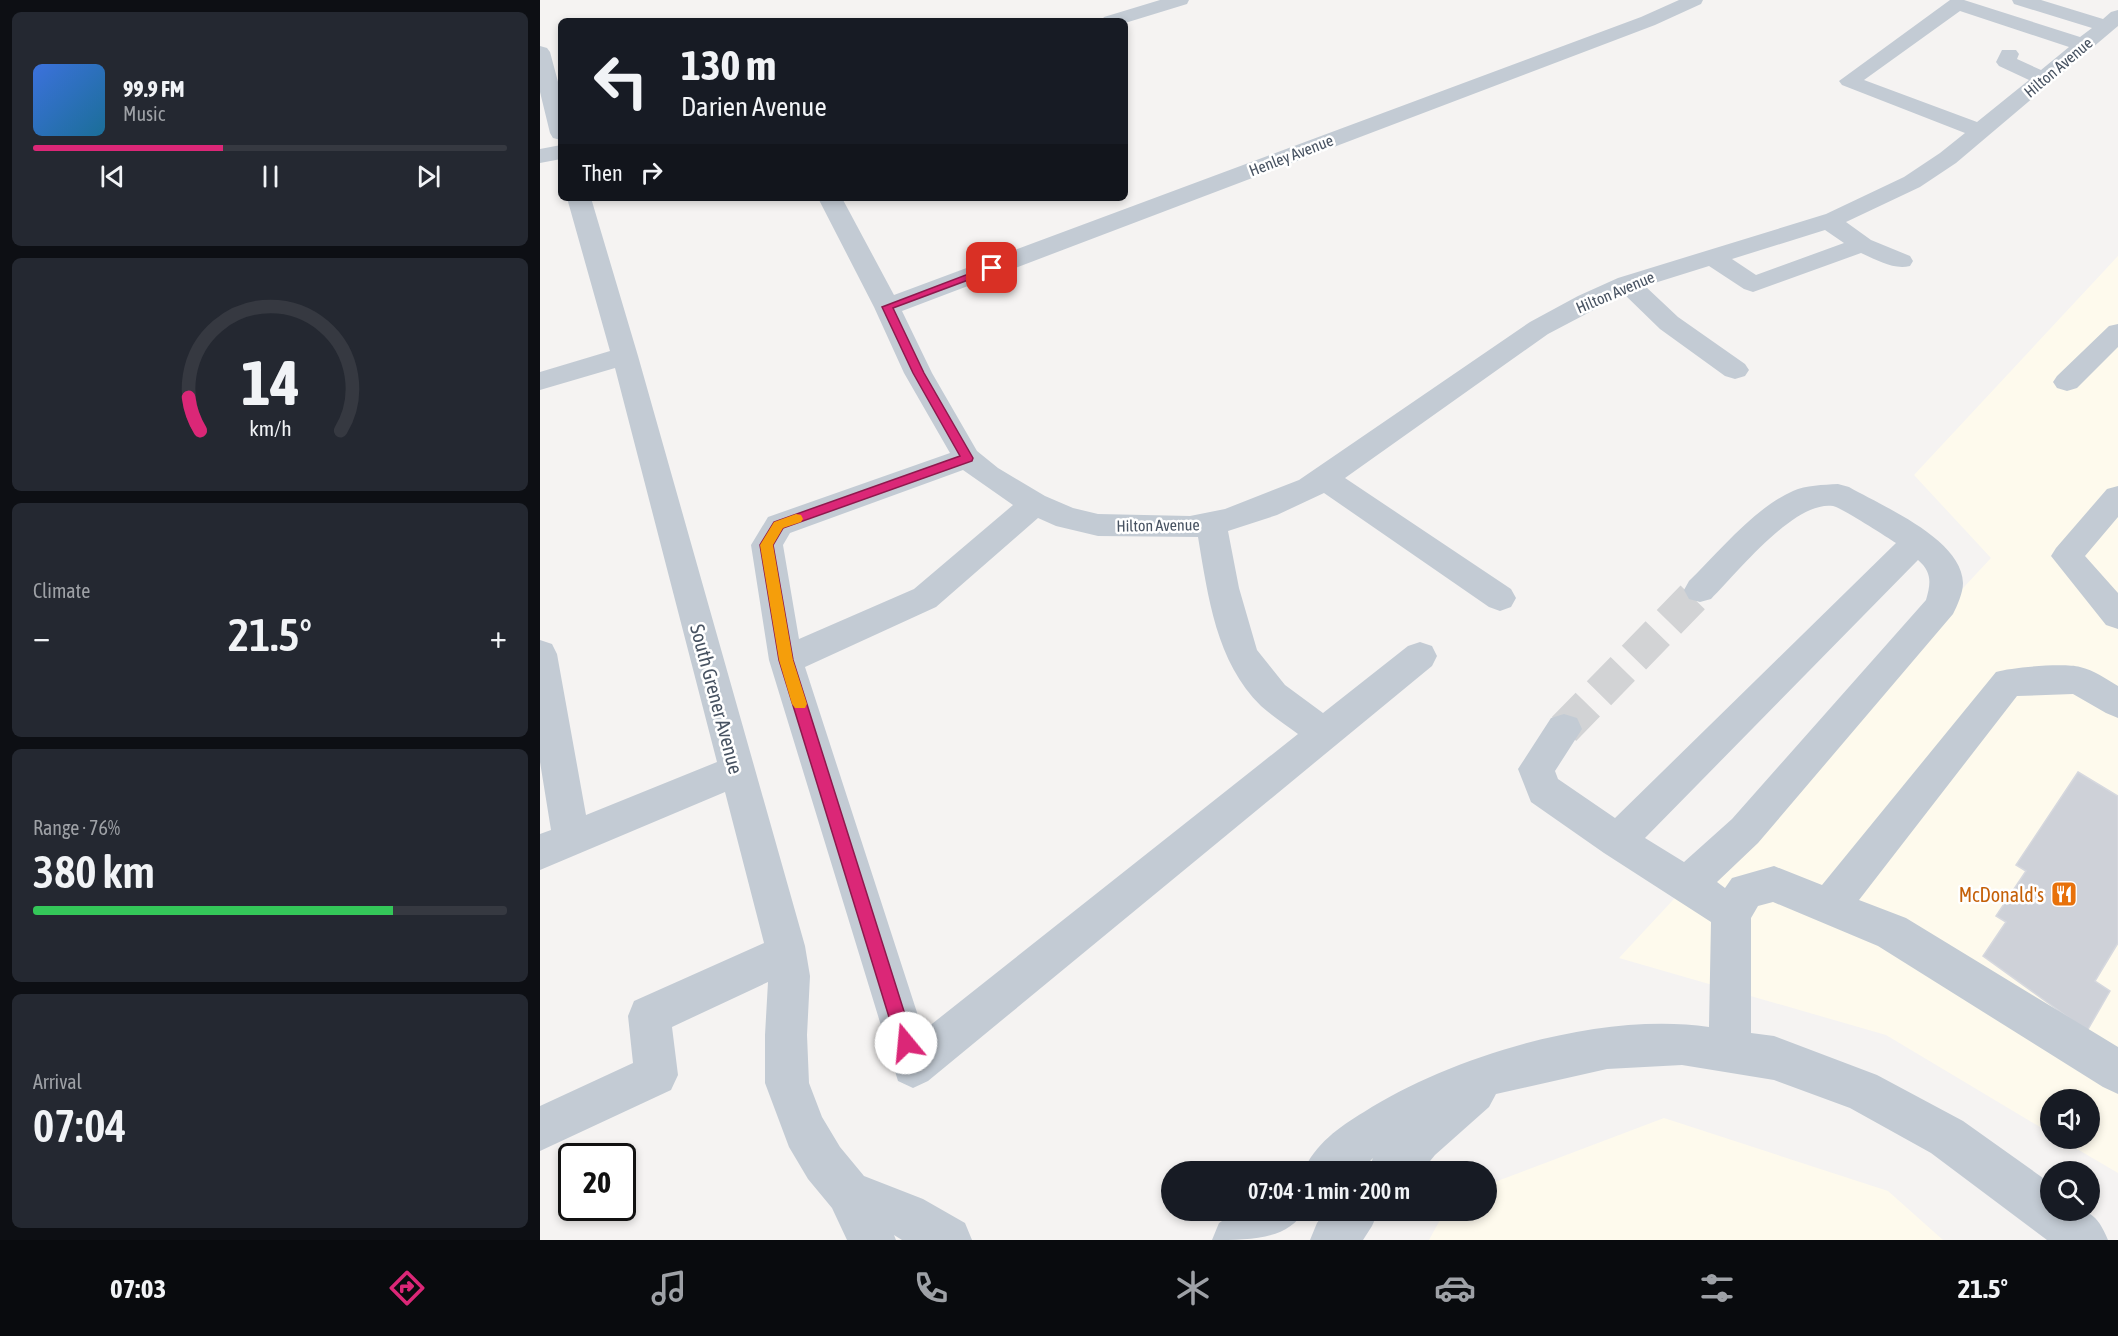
<!DOCTYPE html>
<meta charset="utf-8">
<style>
body{margin:0;font-family:"Asap Condensed",sans-serif;background:#242831;color:#f1f3f6;height:100vh;display:flex;flex-direction:column;font-size:22px;white-space:nowrap}
*{box-sizing:border-box;margin:0}
p{font-size:20px;color:#9ea1a6}
.icon{flex:none;width:33px;height:33px;fill:none;stroke:currentColor;stroke-width:2;stroke-linecap:round;stroke-linejoin:round}
.map{position:relative;flex:1;overflow:hidden}
.sheet{display:flex;flex-direction:column;gap:12px;padding:12px;background:#0d0f14;width:540px}
.sheet>*{flex:none}
.top-card{position:absolute;left:18px;top:18px;width:570px;height:183px;border-radius:9px;box-shadow:0 3px 9px #0003;background:#171b24;color:#f1f3f6;overflow:hidden}
.tools{position:absolute;left:1500px;top:1089px;display:grid;gap:12px}
.tools a{display:grid;place-items:center;width:60px;height:60px;border-radius:50%;background:#171b24;box-shadow:0 3px 9px #0003;font-size:30px}
.speed{position:absolute;left:18px;top:1143px;display:flex;gap:12px;font-size:30px;font-weight:700;text-align:center}
.speed>*{display:grid;place-content:center;width:78px;height:78px;border-radius:50%;background:#171b24;box-shadow:0 3px 9px #0003;line-height:1}
.speed .limit{border:3px solid #111;border-radius:9px;background:#fff;color:#111}
.pin{position:absolute;display:grid;place-items:center;width:51px;height:51px;color:#fff;margin:-26px;border-radius:12px;box-shadow:0 3px 9px #0006}
.me{position:absolute;width:66px;margin:-33px;rotate:343deg;stroke-linejoin:round;filter:drop-shadow(0 0 4px #0008)}
.turn{display:flex;align-items:center;gap:21px;height:126px;padding:0 24px;font-size:27px}
.turn .icon{width:78px;height:78px;stroke-width:2.5}
.turn b{display:block;font-size:42px;line-height:51px}
.then{display:flex;align-items:center;height:57px;padding:0 24px;background:#0003;gap:12px;font-size:22px}
.big{font-size:45px;font-weight:600;line-height:1.1}
.sheet .widget{flex:1;display:flex;flex-direction:column;justify-content:center;gap:9px;min-width:0;padding:0 21px;border-radius:9px;background:#242831}
.sheet .dial{align-items:center;gap:0}
.dial svg{height:156px;overflow:visible;fill:none;stroke:#363941;stroke-width:7;stroke-linecap:round;text-anchor:middle}
.dial text{fill:#f1f3f6;stroke:none}
.song{display:flex;align-items:center;gap:18px}
.cover{width:72px;height:72px;border-radius:9px;background:linear-gradient(135deg,hsl(220 70% 55%),hsl(200 70% 35%))}
.played{height:6px;border-radius:3px;background:linear-gradient(90deg,#db2777 40%,#363941 40%)}
.keys{display:flex;justify-content:space-around;direction:ltr}
.heat{display:flex;justify-content:space-between;align-items:center;font-size:33px;direction:ltr}
.charge{height:9px;border-radius:4px;background:linear-gradient(90deg,#34c759 76%,#363941 0)}
.trip{position:absolute;left:621px;top:1161px;width:336px;height:60px;border-radius:30px;background:#171b24;box-shadow:0 3px 9px #0003;font-weight:600;line-height:60px;text-align:center}
.tabs{display:flex;height:96px;justify-content:space-around;align-items:center;background:#090b0e;color:#9ea1a6}
.tabs .icon{width:42px;height:42px}
.tabs .selected{color:#db2777}
.tabs b{font-size:27px;color:#f1f3f6}
main{display:flex;flex:1;min-height:0}
.map>svg:first-child{display:block}
.commercial{fill:#fefaed}
.building{fill:#ced1d8;stroke:#d6d8de;stroke-width:1.5}
.lines{fill:none;stroke-linecap:round;stroke-linejoin:round}
.minor-tunnel{stroke:#d2d3d5;stroke-width:34;stroke-dasharray:34 16;stroke-linecap:butt}
.minor{fill:#c3cbd4;fill-rule:evenodd}
.route{fill:#db2777;stroke:#8e194d;stroke-width:1.5}
.slow{fill:#f59e0b}
.labels{text-anchor:middle;dominant-baseline:central;stroke-width:5;stroke-linejoin:round;paint-order:stroke}
.far-street-label{font-size:16px;fill:#485362;stroke:#fff}
.street-label{font-size:20px;fill:#485362;stroke:#fff}
.food-label{font-size:20px;fill:#c56008;stroke:#fff;text-anchor:end}
</style>
<main>
<section class="sheet">
<div class="widget">
<div class="song"><i class="cover"></i><div><b>99.9 FM</b><p>Music</p></div></div>
<div class="played"></div>
<div class="keys"><svg class="icon" aria-label="previous" viewBox="0 0 24 24"><path d="M18 5L8 12l10 7zM5 5v14"/></svg><svg class="icon" aria-label="pause" viewBox="0 0 24 24"><path d="M8 5v14M16 5v14"/></svg><svg class="icon" aria-label="next" viewBox="0 0 24 24"><path d="M6 5l10 7-10 7zM19 5v14"/></svg></div>
</div>
<div class="widget dial"><svg viewBox="0 0 100 80">
<path d="M14 69A42 42 0 1 1 86 69"/>
<path d="M14 69A42 42 0 0 1 8 52" stroke="#db2777"/>
<text x="50" y="56" font-size="32" font-weight="700">14</text>
<text x="50" y="72" font-size="11">km/h</text>
</svg></div>
<div class="widget"><p>Climate</p>
<div class="heat"><a>−</a><b class="big">21.5°</b><a>+</a></div>
</div>
<div class="widget"><p>Range · 76%</p><b class="big">380 km</b><div class="charge"></div></div>
<div class="widget"><p>Arrival</p><b class="big">07:04</b></div>
</section>
<div class="map">
<svg width="1578" height="1240" viewBox="0 0 1578 1240">
<rect width="100%" height="100%" fill="#f5f3f2"/>
<path class="commercial" d="M 1578,256 L 1578,1173 L 1520,1139 L 1550,1138 L 1550,1100 L 1510,1100 L 1510,1133 L 1346,1035 L 1079,958 L 1451,558 L 1374,475 Z
M 1124,1118 L 1348,1191 L 1403,1240 L 889,1240 L 905,1211 L 946,1210 L 947,1185 Z"/>
<path class="building" d="M 1538,772 L 1578,796 L 1578,943 L 1555,981 L 1570,991 L 1547,1031 L 1443,956 L 1466,922 L 1456,916 L 1486,871 L 1476,865 Z"/>
<g class="lines">
<path class="minor-tunnel" d="M 1024,729 L 1160,590"/>
<path class="minor" d="M 620,0 L 649,0 L 647,4 L 585,23 L 585,21 L 561,21 L 564,17 Z
M 1139,0 L 1163,0 L 1161,4 L 1115,25 L 362,311 L 392,373 L 437,451 L 458,468 L 505,496 L 533,508 L 558,514 L 650,516 L 685,509 L 759,480 L 990,322 L 1038,296 L 1078,278 L 1286,214 L 1364,177 L 1400,153 L 1425,133 L 1302,85 L 1299,81 L 1410,0 L 1424,0 L 1540,37 L 1552,28 L 1474,4 L 1472,0 L 1501,0 L 1563,19 L 1571,12 L 1578,10 L 1578,26 L 1416,163 L 1380,187 L 1306,222 L 1331,240 L 1370,256 L 1373,261 L 1370,266 C 1353,270 1337,260 1321,253 L 1213,292 L 1204,289 L 1169,266 L 1105,286 L 1138,317 L 1205,364 L 1209,370 L 1205,376 L 1195,379 L 1185,376 L 1120,329 L 1084,294 L 1008,334 L 805,478 L 971,589 L 976,598 L 971,607 L 960,611 L 949,607 L 784,493 L 737,515 L 688,531 L 699,588 L 717,650 L 745,685 L 783,713 L 868,646 L 880,642 L 892,646 L 897,656 L 892,666 L 388,1081 L 373,1088 L 358,1081 L 229,660 L 211,545 L 228,517 L 410,453 L 364,373 L 334,307 L 278,198 L 302,198 L 354,295 L 1101,17 ZM 1420,11 L 1529,47 L 1501,70 L 1477,59 L 1479,54 L 1476,50 L 1462,50 L 1456,62 L 1459,66 L 1489,80 L 1437,122 L 1324,80 ZM 1285,230 L 1304,243 L 1216,275 L 1192,259 ZM 423,470 L 473,505 L 374,589 L 259,639 L 243,545 L 250,533 ZM 498,518 L 516,526 L 558,536 L 658,537 C 668,596 676,662 721,706 C 732,716 746,725 758,734 L 383,1031 L 265,667 L 396,607 Z
M 0,46 L 7,48 L 10,52 L 21,93 L 21,140 L 13,138 L 10,133 L 0,92 Z
M 21,145 L 21,159 L 0,163 L 0,149 Z
M 27,198 L 51,198 L 98,356 L 265,946 L 270,976 L 267,1035 L 269,1083 L 282,1117 L 300,1147 L 324,1176 L 383,1199 L 425,1223 L 432,1240 L 362,1240 L 354,1235 L 356,1240 L 307,1240 L 292,1208 L 268,1179 L 249,1147 L 225,1083 L 225,1035 L 228,982 L 132,1027 L 138,1075 L 131,1090 L 0,1151 L 0,1106 L 93,1063 L 88,1016 L 94,1001 L 224,943 L 185,792 L 0,870 L 0,834 L 11,830 L 0,762 L 0,640 L 12,644 L 17,654 L 46,815 L 177,762 L 75,368 L 0,390 L 0,372 L 70,351 Z
M 1578,324 L 1578,347 L 1537,388 L 1527,391 L 1517,388 L 1513,382 L 1517,376 L 1569,326 Z
M 1298,484 L 1309,487 C 1342,506 1422,539 1423,583 C 1423,593 1417,606 1413,614 L 1218,843 L 1177,882 L 1185,888 L 1192,878 L 1234,866 L 1282,885 L 1456,672 C 1472,667 1524,663 1540,667 C 1554,670 1566,679 1578,686 L 1578,718 L 1566,713 L 1533,694 L 1477,696 L 1319,900 L 1366,918 L 1578,1047 L 1578,1094 L 1563,1087 L 1338,946 L 1233,902 L 1218,906 L 1211,918 L 1211,1033 L 1234,1036 L 1337,1075 L 1423,1121 L 1510,1183 L 1510,1210 C 1543,1210 1554,1206 1568,1240 L 1507,1240 L 1391,1153 L 1310,1108 L 1234,1080 L 1142,1065 L 1067,1069 L 956,1094 L 949,1107 L 895,1155 L 881,1172 L 827,1172 L 833,1158 L 819,1172 L 763,1172 C 775,1144 799,1127 824,1112 C 913,1055 1063,1011 1169,1027 L 1171,922 L 1064,853 L 991,802 L 978,769 L 1011,718 L 1024,714 L 1037,718 L 1042,729 L 1015,771 L 1018,779 L 1075,818 L 1356,543 C 1345,536 1302,508 1293,506 C 1255,500 1197,573 1171,599 L 1160,602 L 1149,599 L 1144,590 L 1149,581 C 1179,552 1214,508 1253,491 C 1266,485 1283,485 1298,484 ZM 1378,560 C 1392,572 1391,583 1386,600 L 1192,819 L 1144,862 L 1105,838 Z
M 1578,486 L 1578,517 L 1545,556 L 1578,593 L 1578,629 L 1566,625 L 1511,556 L 1516,548 L 1567,489 Z
M 699,1210 L 765,1210 C 748,1240 710,1240 672,1240 L 679,1223 Z
M 787,1210 L 839,1210 L 832,1226 L 823,1240 L 770,1240 L 777,1223 Z"/>
</g>
<path class="route" d="M 452,265 L 457,268 L 455,270 L 353,308 L 384,373 L 433,458 L 432,461 L 243,528 L 233,545 L 253,660 L 374,1043 L 372,1050 L 366,1052 L 359,1050 L 357,1043 L 239,660 L 220,545 L 234,522 L 420,456 L 373,373 L 342,307 Z"/>
<path class="slow" d="M 256,514 L 261,515 L 263,519 L 261,522 L 243,528 L 233,545 L 253,660 L 267,704 L 265,708 L 255,708 L 252,704 L 239,660 L 220,545 L 234,522 Z"/>
<defs>
<symbol id="restaurant-square" viewBox="-11 -11 22 22"><rect x="-9" y="-9" width="18" height="18" rx="4" fill="#e8710a" stroke="#fff"/><path d="M-5-6h1v4h1v-4h1v4h1v-4h1v5L-1.5 .5V6h-2V.5L-5-1ZM5-6V6H3V1.5H1.5Q1.5-4 5-6Z" fill="#fff"/></symbol>
</defs>
<g fill-rule="evenodd">
<use href="#restaurant-square" x="1509" y="879" width="30" height="30"/>
</g>
<g class="labels">
<g class="far-street-label">
<text transform="translate(1518 67) rotate(-40)">Hilton Avenue</text>
<text transform="translate(751 155) rotate(-21)">Henley Avenue</text>
<text transform="translate(1075 292) rotate(-23)">Hilton Avenue</text>
<text transform="translate(618 525) rotate(-1)">Hilton Avenue</text>
</g>
<g class="street-label">
<text transform="translate(177 699) rotate(75)">South Grener Avenue</text>
</g>
<g class="food-label">
<text x="1504" y="894">McDonald's</text>
</g>
</g>
</svg>
<div class="tools">
<a><svg class="icon" aria-label="sound" viewBox="0 0 24 24"><path d="M4 9h4l5-4v14l-5-4H4zM17 9q2 3 0 6"/></svg></a>
<a><svg class="icon" aria-label="search" viewBox="0 0 24 24"><circle cx="10" cy="10" r="6"/><path d="M15 15l6 6"/></svg></a>
</div>
<div class="speed"><div class="limit">20</div></div>
<div class="pin" style="left:452px;top:268px;background:#d93025"><svg class="icon" aria-label="arrive" viewBox="0 0 24 24"><path d="M6 21V4h12l-3 4 3 4H6"/></svg></div>
<svg class="me" style="left:366px;top:1043px" viewBox="-20 -20 40 40"><circle r="19" fill="#fff"/><path d="M0-13L10 11 0 6-10 11z" fill="#db2777"/></svg>
<div class="trip">07:04 · 1 min · 200 m</div>
<div class="top-card">
<div class="turn"><svg class="icon" aria-label="left" viewBox="0 0 24 24"><path d="M17 20v-9H6M10 6l-5 5 5 5"/></svg><div><b>130 m</b>Darien Avenue</div></div>
<div class="then">Then<svg class="icon" aria-label="right" viewBox="0 0 24 24"><path d="M7 20v-9h11M14 6l5 5-5 5"/></svg></div>
</div>
</div>
</main>
<nav class="tabs">
<b>07:03</b>
<svg class="icon selected" aria-label="directions" viewBox="0 0 24 24"><path d="M12 3l9 9-9 9-9-9zM9 14v-3h6M13 9l2 2-2 2"/></svg>
<svg class="icon" aria-label="music" viewBox="0 0 24 24"><path d="M9 18V5l10-2v13"/><circle cx="6" cy="18" r="3"/><circle cx="16" cy="16" r="3"/></svg>
<svg class="icon" aria-label="phone" viewBox="0 0 24 24"><path d="M5 4h4l2 5-3 2q2 4 5 5l2-3 5 2v4C11 20 4 13 5 4z"/></svg>
<svg class="icon" aria-label="climate" viewBox="0 0 24 24"><path d="M12 3v18M4 7l16 10M4 17L20 7"/></svg>
<svg class="icon" aria-label="car" viewBox="0 0 24 24"><path d="M5 17H2v-5l4-1 3-4h7l3 4 3 1v5h-3M9 17h6M6 11h13"/><circle cx="7" cy="17" r="2"/><circle cx="17" cy="17" r="2"/></svg>
<svg class="icon" aria-label="filters" viewBox="0 0 24 24"><path d="M4 7h16M4 17h16"/><circle cx="9" cy="7" r="2"/><circle cx="15" cy="17" r="2"/></svg>
<b>21.5°</b>
</nav>
